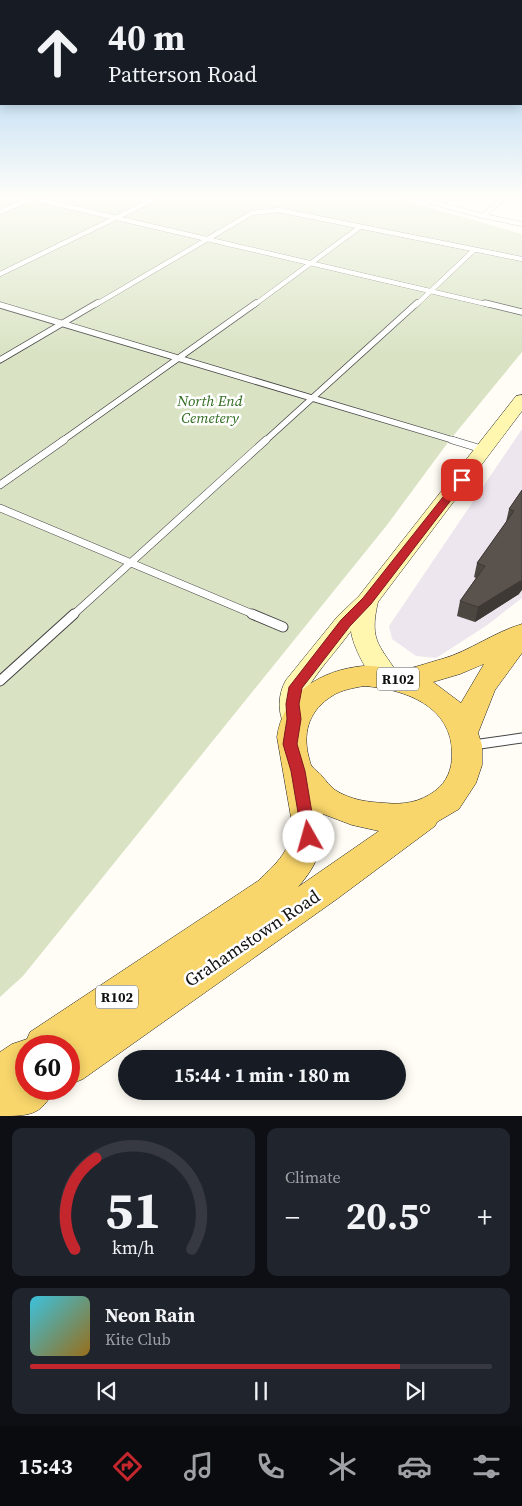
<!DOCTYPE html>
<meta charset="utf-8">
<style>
body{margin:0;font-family:"Source Serif 4",serif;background:#20242c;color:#f1f3f6;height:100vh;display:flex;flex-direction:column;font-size:19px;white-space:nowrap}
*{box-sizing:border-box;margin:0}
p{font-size:16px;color:#9ea1a6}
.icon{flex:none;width:28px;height:28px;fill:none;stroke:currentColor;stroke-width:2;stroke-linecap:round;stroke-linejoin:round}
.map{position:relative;height:1116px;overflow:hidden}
.sheet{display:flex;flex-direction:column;gap:12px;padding:12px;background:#0d0f14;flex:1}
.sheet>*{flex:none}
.banner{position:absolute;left:0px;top:0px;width:522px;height:105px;box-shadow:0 2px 12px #0003;background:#171b24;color:#f1f3f6;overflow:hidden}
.speed{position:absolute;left:15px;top:1035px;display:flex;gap:10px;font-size:25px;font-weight:700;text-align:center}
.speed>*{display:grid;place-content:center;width:65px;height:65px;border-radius:50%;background:#171b24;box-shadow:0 2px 12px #0003;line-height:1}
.speed .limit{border:8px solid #d22;background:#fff;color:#111}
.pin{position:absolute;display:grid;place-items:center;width:42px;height:42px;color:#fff;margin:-21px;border-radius:10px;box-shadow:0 2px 8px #0006}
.me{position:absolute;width:55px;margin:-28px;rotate:353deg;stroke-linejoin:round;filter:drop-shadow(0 0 4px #0008)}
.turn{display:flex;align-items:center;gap:18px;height:105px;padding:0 25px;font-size:22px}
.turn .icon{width:65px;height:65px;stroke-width:2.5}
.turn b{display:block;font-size:35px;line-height:42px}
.big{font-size:38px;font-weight:700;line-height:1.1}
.sheet .tile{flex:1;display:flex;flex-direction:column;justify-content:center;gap:8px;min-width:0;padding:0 18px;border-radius:10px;background:#20242c}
.sheet .dial{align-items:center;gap:0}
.dial svg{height:130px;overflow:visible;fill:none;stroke:#363941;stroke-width:7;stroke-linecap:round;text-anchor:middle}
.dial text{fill:#f1f3f6;stroke:none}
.song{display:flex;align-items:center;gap:15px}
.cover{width:60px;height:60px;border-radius:8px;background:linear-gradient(135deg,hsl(190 70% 55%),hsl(40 70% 35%))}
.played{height:5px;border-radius:2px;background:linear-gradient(90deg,#c4262e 80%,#363941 80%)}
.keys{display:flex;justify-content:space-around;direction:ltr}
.heat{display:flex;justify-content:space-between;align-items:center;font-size:28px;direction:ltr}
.sheet .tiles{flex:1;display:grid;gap:12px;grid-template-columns:1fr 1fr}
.tile:last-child{grid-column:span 2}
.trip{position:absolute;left:118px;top:1050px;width:288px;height:50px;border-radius:25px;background:#171b24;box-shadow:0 2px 12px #0003;font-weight:700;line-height:50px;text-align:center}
.tab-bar{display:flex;height:80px;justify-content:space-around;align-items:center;background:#090b0e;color:#9ea1a6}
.tab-bar .icon{width:35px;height:35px}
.tab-bar .on{color:#c4262e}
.tab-bar b{font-size:22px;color:#f1f3f6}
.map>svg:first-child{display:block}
.industrial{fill:#eee6ef}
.cemetery{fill:#d9e3c4}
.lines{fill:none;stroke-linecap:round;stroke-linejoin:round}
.lane-far3-casing{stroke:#444;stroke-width:5}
.lane-far2-casing{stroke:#444;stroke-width:7}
.lane-far1-casing{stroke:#444;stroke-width:8}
.lane-casing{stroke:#444;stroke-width:11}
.secondary-casing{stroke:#333;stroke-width:1}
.primary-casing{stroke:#222;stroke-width:1}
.lane-far3{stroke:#fff;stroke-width:4.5}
.lane-far2{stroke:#fff;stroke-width:5.5}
.lane-far1{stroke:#fff;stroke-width:7}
.lane{stroke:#fff;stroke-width:9}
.secondary{fill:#fff6b0;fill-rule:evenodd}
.primary{fill:#f9d66b;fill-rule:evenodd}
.wall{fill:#4d4742}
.shaded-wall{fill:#3f3936}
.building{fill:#5a524d;stroke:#3f3936}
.route{fill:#c4262e;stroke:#7f191e}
.labels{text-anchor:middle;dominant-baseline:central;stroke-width:5;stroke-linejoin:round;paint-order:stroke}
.shield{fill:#fff;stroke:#585858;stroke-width:1}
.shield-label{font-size:14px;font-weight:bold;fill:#111}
.park-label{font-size:15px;font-style:italic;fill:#2f6b1f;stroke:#fff}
.near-street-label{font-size:18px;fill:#111;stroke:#fff}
</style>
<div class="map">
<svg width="522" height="1116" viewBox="0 0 522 1116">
<rect width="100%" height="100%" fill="#fffdf5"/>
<path class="industrial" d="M 522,429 L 522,598 L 486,626 L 436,658 L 416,656 L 392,639 L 389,626 Z"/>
<path class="cemetery" d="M 0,196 L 388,196 L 522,234 L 522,352 L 449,441 L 387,525 L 23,976 L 0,997 Z"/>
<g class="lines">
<defs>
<path id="lane-far3" d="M 409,196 L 483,216 L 522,224
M 31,198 L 490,305
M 0,212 L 35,197
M 483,216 L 506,196
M 0,274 L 161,196
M 95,305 L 252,213 L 278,210 L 522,259
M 254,305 L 360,227
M 416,305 L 474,250"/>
<path id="lane-far2" d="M 485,303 L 522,312
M 0,305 L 456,441
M 0,360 L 97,303
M 62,441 L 256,303
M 265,441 L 417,303"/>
<path id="lane-far1" d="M 452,440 L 485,450
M 0,485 L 64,440
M 0,508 L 255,615
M 73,615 L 266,440"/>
<path id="lane" d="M 252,614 L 283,627
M 0,681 L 74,614
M 473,745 L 522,738"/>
<path id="secondary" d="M 522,395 L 522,411 L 378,602 C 368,644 382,646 400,678 L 397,684 C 391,686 387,688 382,685 C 369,680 352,644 351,631 C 338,649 319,669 308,688 C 301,700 309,714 303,726 L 294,729 L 285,726 C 277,712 278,694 286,680 L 337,617 L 359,596 L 516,396 Z"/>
<path id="primary" d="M 522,624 L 522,653 L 495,690 L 478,733 L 482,745 L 482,765 L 476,783 L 459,809 L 437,822 L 435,826 L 337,899 L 83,1079 L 69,1085 L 69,1046 L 26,1046 L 26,1089 L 54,1089 C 42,1116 28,1116 0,1116 L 0,1052 L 12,1044 L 27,1039 L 30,1032 L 258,881 C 276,864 293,849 292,823 L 277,737 C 283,693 321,670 363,666 C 375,665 386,669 397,670 C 409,670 430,662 442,659 C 470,651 494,632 522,624 ZM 484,664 L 461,703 L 433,682 L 460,674 ZM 364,686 C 405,689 453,706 452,755 C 452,769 447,782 435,791 C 420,802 404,805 385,803 C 367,802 351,800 335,790 C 330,786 326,781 322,776 C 319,772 314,770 311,765 C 310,762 309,758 308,754 C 303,730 310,710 332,696 C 341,690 353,688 364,686 ZM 323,814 L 352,825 L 379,831 L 298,887 C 317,866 327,842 323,814 Z"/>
</defs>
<use href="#lane-far3" class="lane-far3-casing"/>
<use href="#lane-far2" class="lane-far2-casing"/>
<use href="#lane-far1" class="lane-far1-casing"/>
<use href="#lane" class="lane-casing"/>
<use href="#secondary" class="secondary-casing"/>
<use href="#primary" class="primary-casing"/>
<use href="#lane-far3" class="lane-far3"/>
<use href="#lane-far2" class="lane-far2"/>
<use href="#lane-far1" class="lane-far1"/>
<use href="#lane" class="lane"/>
<use href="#secondary" class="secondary"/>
<use href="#primary" class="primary"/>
</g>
<path class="wall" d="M 522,490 L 519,594 L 475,622 L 457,616 L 460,601 L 476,578 L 474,577 L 477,563 L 506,522 L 509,509 Z"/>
<path class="shaded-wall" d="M 522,580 L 522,590 L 519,594 L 475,622 L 478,607 Z"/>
<path class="building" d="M 522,490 L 522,580 L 478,607 L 460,601 L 485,566 L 477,563 L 514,511 L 509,509 Z"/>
<linearGradient id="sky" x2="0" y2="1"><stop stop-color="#95c6ee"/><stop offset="0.56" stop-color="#fffefa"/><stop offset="1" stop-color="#fffefa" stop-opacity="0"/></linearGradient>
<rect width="522" height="353" fill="url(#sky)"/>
<path class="route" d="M 462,477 L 465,478 L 465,482 L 371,604 L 350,626 L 302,688 L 299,704 L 301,719 L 297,744 L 305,771 L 316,837 L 314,842 L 309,844 L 303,842 L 291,771 L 283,744 L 287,719 L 286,704 L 289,687 L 341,620 L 363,598 L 458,478 Z"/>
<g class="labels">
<g class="shield">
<rect x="377" y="667.5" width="42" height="23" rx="4"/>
<rect x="96" y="985.5" width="42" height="23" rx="4"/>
</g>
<g class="shield-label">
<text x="398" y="679">R102</text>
<text x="117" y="997">R102</text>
</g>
<g class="park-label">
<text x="210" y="400">North End<tspan x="210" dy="17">Cemetery</tspan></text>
</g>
<g class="near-street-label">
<text transform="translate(252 938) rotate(-34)">Grahamstown Road</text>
</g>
</g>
</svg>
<div class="speed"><div class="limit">60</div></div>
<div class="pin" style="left:462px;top:480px;background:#d93025"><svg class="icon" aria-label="arrive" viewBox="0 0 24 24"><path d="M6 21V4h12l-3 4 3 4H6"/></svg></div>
<svg class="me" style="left:309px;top:837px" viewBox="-20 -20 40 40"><circle r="19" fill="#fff"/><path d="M0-13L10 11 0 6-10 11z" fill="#c4262e"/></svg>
<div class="trip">15:44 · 1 min · 180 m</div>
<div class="banner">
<div class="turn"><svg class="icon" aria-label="ahead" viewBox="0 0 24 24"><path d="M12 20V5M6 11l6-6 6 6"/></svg><div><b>40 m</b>Patterson Road</div></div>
</div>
</div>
<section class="sheet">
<div class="tiles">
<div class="tile dial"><svg viewBox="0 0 100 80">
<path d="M14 69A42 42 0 1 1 86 69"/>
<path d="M14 69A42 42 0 0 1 27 13" stroke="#c4262e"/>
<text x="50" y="56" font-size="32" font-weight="700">51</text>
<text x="50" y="72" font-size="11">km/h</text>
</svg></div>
<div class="tile"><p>Climate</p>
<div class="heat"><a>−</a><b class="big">20.5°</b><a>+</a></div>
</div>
<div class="tile">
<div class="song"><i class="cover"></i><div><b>Neon Rain</b><p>Kite Club</p></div></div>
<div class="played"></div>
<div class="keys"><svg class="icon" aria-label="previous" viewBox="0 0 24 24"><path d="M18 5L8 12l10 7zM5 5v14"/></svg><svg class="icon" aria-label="pause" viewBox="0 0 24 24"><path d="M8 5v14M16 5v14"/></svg><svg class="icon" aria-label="next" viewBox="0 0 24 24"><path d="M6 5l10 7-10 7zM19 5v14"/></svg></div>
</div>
</div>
</section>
<nav class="tab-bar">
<b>15:43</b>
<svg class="icon on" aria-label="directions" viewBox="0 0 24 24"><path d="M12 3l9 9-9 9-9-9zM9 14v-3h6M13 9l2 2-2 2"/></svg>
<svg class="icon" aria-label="music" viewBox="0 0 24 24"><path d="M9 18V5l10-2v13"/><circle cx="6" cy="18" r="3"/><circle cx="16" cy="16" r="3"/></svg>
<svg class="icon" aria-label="phone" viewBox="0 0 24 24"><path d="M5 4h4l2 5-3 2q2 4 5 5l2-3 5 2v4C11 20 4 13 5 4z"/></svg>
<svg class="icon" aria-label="climate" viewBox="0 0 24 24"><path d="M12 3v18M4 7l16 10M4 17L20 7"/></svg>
<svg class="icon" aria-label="car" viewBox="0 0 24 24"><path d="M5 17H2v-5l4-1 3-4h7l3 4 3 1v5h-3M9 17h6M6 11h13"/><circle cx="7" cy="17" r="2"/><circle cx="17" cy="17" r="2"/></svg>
<svg class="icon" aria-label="filters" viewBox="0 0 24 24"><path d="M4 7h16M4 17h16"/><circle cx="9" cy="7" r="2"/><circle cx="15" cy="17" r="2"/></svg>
</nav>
